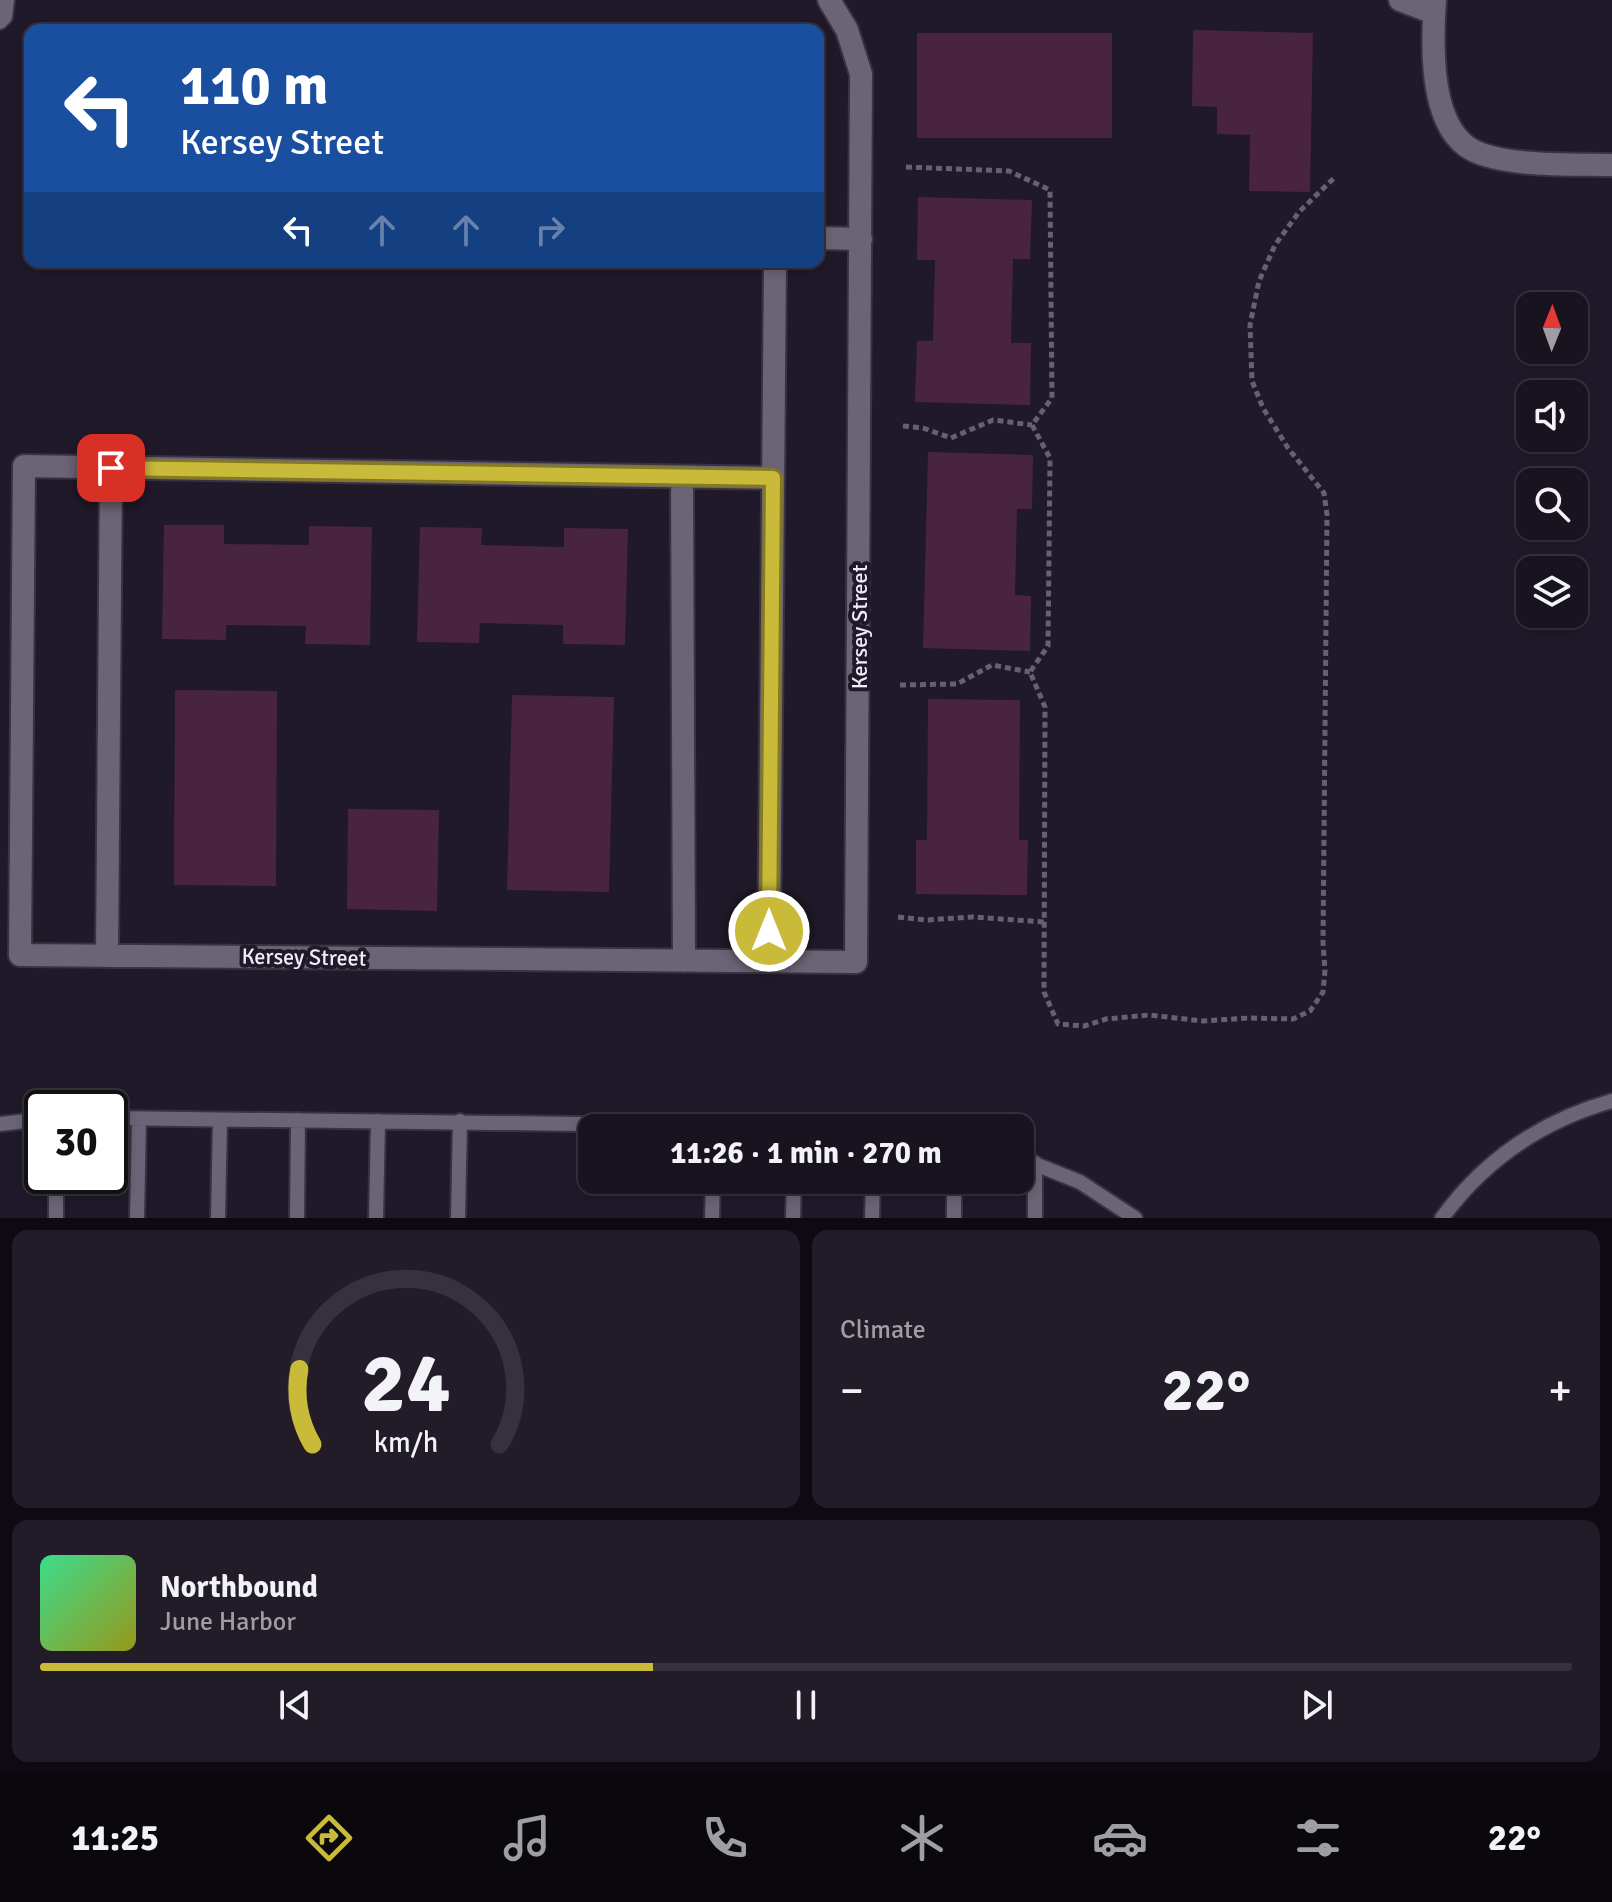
<!DOCTYPE html>
<meta charset="utf-8">
<style>
body{margin:0;font-family:Signika,sans-serif;background:#211c28;color:#f1f3f6;height:100vh;display:flex;flex-direction:column;font-size:30px;white-space:nowrap}
*{box-sizing:border-box;margin:0}
p{font-size:26px;color:#9f9ea4}
.icon{flex:none;width:44px;height:44px;fill:none;stroke:currentColor;stroke-width:2;stroke-linecap:round;stroke-linejoin:round}
.map{position:relative;height:1218px;overflow:hidden}
.sheet{display:flex;flex-direction:column;gap:12px;padding:12px;background:#0d0a11;flex:1}
.sheet>*{flex:none}
.banner{position:absolute;left:24px;top:24px;width:800px;height:244px;border-radius:16px;box-shadow:0 4px 12px #0003,0 0 0 2px #36323d;background:#1a4fa0;color:#fff;overflow:hidden}
.needle{width:52px;rotate:1deg}
.tools{position:absolute;left:1516px;top:292px;display:grid;gap:16px}
.tools a{display:grid;place-items:center;width:72px;height:72px;border-radius:16px;background:#18131f;box-shadow:0 4px 12px #0003,0 0 0 2px #36323d;font-size:40px}
.speed{position:absolute;left:24px;top:1090px;display:flex;gap:16px;font-size:40px;font-weight:700;text-align:center}
.speed>*{display:grid;place-content:center;width:104px;height:104px;border-radius:50%;background:#18131f;box-shadow:0 4px 12px #0003,0 0 0 2px #36323d;line-height:1}
.speed .limit{border:4px solid #111;border-radius:12px;background:#fff;color:#111}
.pin{position:absolute;display:grid;place-items:center;width:68px;height:68px;color:#fff;margin:-34px;border-radius:16px;box-shadow:0 4px 12px #0006}
.me{position:absolute;width:88px;margin:-44px;rotate:0deg;stroke-linejoin:round;filter:drop-shadow(0 0 6px #0008)}
.turn{display:flex;align-items:center;gap:28px;height:168px;padding:0 24px;font-size:36px}
.turn .icon{width:104px;height:104px;stroke-width:2.5}
.turn b{display:block;font-size:56px;line-height:68px}
.lanes{display:flex;align-items:center;height:76px;padding:0 24px;background:#0003;justify-content:center;gap:40px;direction:ltr}
.lanes .off{opacity:.35}
.big{font-size:60px;font-weight:800;line-height:1.1}
.sheet .widget{flex:1;display:flex;flex-direction:column;justify-content:center;gap:12px;min-width:0;padding:0 28px;border-radius:16px;background:#211c28}
.sheet .dial{align-items:center;gap:0}
.dial svg{height:208px;overflow:visible;fill:none;stroke:#36323d;stroke-width:7;stroke-linecap:round;text-anchor:middle}
.dial text{fill:#f1f3f6;stroke:none}
.song{display:flex;align-items:center;gap:24px}
.cover{width:96px;height:96px;border-radius:12px;background:linear-gradient(135deg,hsl(150 70% 55%),hsl(60 70% 35%))}
.played{height:8px;border-radius:4px;background:linear-gradient(90deg,#c9ba3a 40%,#36323d 40%)}
.keys{display:flex;justify-content:space-around;direction:ltr}
.heat{display:flex;justify-content:space-between;align-items:center;font-size:44px;direction:ltr}
.sheet .tiles{flex:1;display:grid;gap:12px;grid-template-columns:1fr 1fr}
.widget:last-child{grid-column:span 2}
.trip{position:absolute;left:578px;top:1114px;width:456px;height:80px;border-radius:16px;background:#18131f;box-shadow:0 4px 12px #0003,0 0 0 2px #36323d;font-weight:800;line-height:80px;text-align:center}
.dock{display:flex;height:128px;justify-content:space-around;align-items:center;background:#0a080c;color:#9f9ea4}
.dock .icon{width:56px;height:56px}
.dock .selected{color:#c9ba3a}
.dock b{font-size:36px;color:#f1f3f6}
.map>svg:first-child{display:block}
.building{fill:#482441}
.lines{fill:none;stroke-linecap:round;stroke-linejoin:round}
.service-casing{stroke:#38333f;stroke-width:18}
.minor-casing{stroke:#38333f;stroke-width:26}
.path{stroke:#67616f;stroke-width:5;stroke-dasharray:6 4;stroke-linecap:butt}
.service{stroke:#6b6476;stroke-width:14}
.minor{stroke:#6b6476;stroke-width:22}
.route-casing{stroke:#837926;stroke-width:20}
.route{stroke:#c9ba3a;stroke-width:14}
.labels{text-anchor:middle;dominant-baseline:central;stroke-width:8;stroke-linejoin:round;paint-order:stroke}
.street-label{font-size:22px;fill:#f0ecf7;stroke:#201929}
</style>
<div class="map">
<svg width="1612" height="1218" viewBox="0 0 1612 1218">
<rect width="100%" height="100%" fill="#201929"/>
<path class="building" d="M 1193,30 L 1313,33 L 1310,192 L 1249,191 L 1250,135 L 1217,134 L 1217,107 L 1192,106 Z
M 917,33 L 1112,33 L 1112,138 L 917,138 Z
M 918,197 L 1032,200 L 1030,259 L 1013,259 L 1011,343 L 1031,343 L 1030,405 L 915,402 L 917,341 L 933,341 L 935,260 L 917,260 Z
M 928,452 L 1033,455 L 1032,509 L 1017,509 L 1015,595 L 1031,596 L 1030,651 L 923,648 Z
M 164,525 L 224,525 L 224,544 L 309,545 L 309,526 L 372,527 L 370,645 L 305,644 L 306,626 L 226,625 L 226,640 L 162,639 Z
M 420,527 L 482,528 L 481,545 L 564,547 L 564,528 L 628,529 L 625,645 L 563,644 L 563,625 L 480,623 L 479,643 L 417,642 Z
M 175,690 L 277,691 L 276,886 L 174,885 Z
M 512,695 L 614,697 L 609,892 L 507,890 Z
M 928,699 L 1020,700 L 1019,840 L 1028,840 L 1027,895 L 916,894 L 916,840 L 927,840 Z
M 348,809 L 439,810 L 437,911 L 347,909 Z"/>
<g class="lines">
<defs>
<path id="service" d="M 0,22 L 5,17 L 7,0
M 110,1118 L 888,1128
M 0,1124 L 42,1119
M 1020,1158 L 1080,1182 L 1135,1218
M 56,1218 L 56,1176
M 137,1218 L 139,1119
M 218,1218 L 220,1120
M 297,1218 L 298,1120
M 376,1218 L 378,1121
M 458,1218 L 460,1121
M 712,1218 L 713,1180
M 793,1218 L 794,1180
M 872,1218 L 873,1180
M 954,1218 L 954,1180
M 1035,1218 L 1035,1163
M 1442,1218 C 1485,1159 1541,1121 1612,1101"/>
<path id="minor" d="M 1400,0 L 1434,13
M 1435,0 C 1432,42 1429,118 1466,146 C 1495,168 1576,164 1612,165
M 818,238 L 861,239
M 682,477 L 684,961
M 773,478 L 24,466 L 20,955 L 856,962 L 861,74 L 847,30 L 829,0
M 107,956 L 111,468
M 769,961 L 775,262"/>
</defs>
<use href="#service" class="service-casing"/>
<use href="#minor" class="minor-casing"/>
<path class="path" d="M 906,167 L 1009,171 L 1050,190 L 1052,398 L 1032,425 L 1050,458 L 1048,646 L 1030,672 L 1045,707 L 1044,992 L 1058,1024 L 1084,1026 L 1106,1019 L 1149,1015 L 1203,1021 L 1249,1018 L 1293,1019 L 1310,1011 L 1323,992 L 1325,970 L 1323,943 L 1327,515 L 1324,493 L 1288,448 L 1263,408 L 1252,381 L 1250,325 L 1259,281 L 1275,245 L 1299,212 L 1334,178
M 903,426 L 923,428 L 951,438 L 993,420 L 1032,425
M 900,685 L 957,684 L 992,665 L 1030,672
M 898,917 L 926,920 L 973,917 L 1044,922"/>
<use href="#service" class="service"/>
<use href="#minor" class="minor"/>
</g>
<g class="lines">
<defs>
<path id="route" d="M 111,468 L 773,478 L 769,931"/>
</defs>
<use href="#route" class="route-casing"/>
<use href="#route" class="route"/>
</g>
<g class="labels">
<g class="street-label">
<text transform="translate(859 627) rotate(-90)">Kersey Street</text>
<text transform="translate(304 957) rotate(1)">Kersey Street</text>
</g>
</g>
</svg>
<div class="tools">
<a><svg class="needle" viewBox="-14 -14 28 28"><path d="M0-13l5 13h-10z" fill="#e53935"/><path d="M0 13l5-13h-10z" fill="#9f9ea4"/></svg></a>
<a><svg class="icon" aria-label="sound" viewBox="0 0 24 24"><path d="M4 9h4l5-4v14l-5-4H4zM17 9q2 3 0 6"/></svg></a>
<a><svg class="icon" aria-label="search" viewBox="0 0 24 24"><circle cx="10" cy="10" r="6"/><path d="M15 15l6 6"/></svg></a>
<a><svg class="icon" aria-label="layers" viewBox="0 0 24 24"><path d="M12 4l9 5-9 5-9-5zM3 14l9 5 9-5"/></svg></a>
</div>
<div class="speed"><div class="limit">30</div></div>
<div class="pin" style="left:111px;top:468px;background:#d93025"><svg class="icon" aria-label="arrive" viewBox="0 0 24 24"><path d="M6 21V4h12l-3 4 3 4H6"/></svg></div>
<svg class="me" style="left:769px;top:931px" viewBox="-20 -20 40 40"><circle r="17" fill="#c9ba3a" stroke="#fff" stroke-width="3"/><path d="M0-11L8 9 0 5-8 9z" fill="#fff"/></svg>
<div class="trip">11:26 · 1 min · 270 m</div>
<div class="banner">
<div class="turn"><svg class="icon" aria-label="left" viewBox="0 0 24 24"><path d="M17 20v-9H6M10 6l-5 5 5 5"/></svg><div><b>110 m</b>Kersey Street</div></div>
<div class="lanes"><svg class="icon" aria-label="left" viewBox="0 0 24 24"><path d="M17 20v-9H6M10 6l-5 5 5 5"/></svg><svg class="icon off" aria-label="ahead" viewBox="0 0 24 24"><path d="M12 20V5M6 11l6-6 6 6"/></svg><svg class="icon off" aria-label="ahead" viewBox="0 0 24 24"><path d="M12 20V5M6 11l6-6 6 6"/></svg><svg class="icon off" aria-label="right" viewBox="0 0 24 24"><path d="M7 20v-9h11M14 6l5 5-5 5"/></svg></div>
</div>
</div>
<section class="sheet">
<div class="tiles">
<div class="widget dial"><svg viewBox="0 0 100 80">
<path d="M14 69A42 42 0 1 1 86 69"/>
<path d="M14 69A42 42 0 0 1 9 40" stroke="#c9ba3a"/>
<text x="50" y="56" font-size="32" font-weight="700">24</text>
<text x="50" y="72" font-size="11">km/h</text>
</svg></div>
<div class="widget"><p>Climate</p>
<div class="heat"><a>−</a><b class="big">22°</b><a>+</a></div>
</div>
<div class="widget">
<div class="song"><i class="cover"></i><div><b>Northbound</b><p>June Harbor</p></div></div>
<div class="played"></div>
<div class="keys"><svg class="icon" aria-label="previous" viewBox="0 0 24 24"><path d="M18 5L8 12l10 7zM5 5v14"/></svg><svg class="icon" aria-label="pause" viewBox="0 0 24 24"><path d="M8 5v14M16 5v14"/></svg><svg class="icon" aria-label="next" viewBox="0 0 24 24"><path d="M6 5l10 7-10 7zM19 5v14"/></svg></div>
</div>
</div>
</section>
<nav class="dock">
<b>11:25</b>
<svg class="icon selected" aria-label="directions" viewBox="0 0 24 24"><path d="M12 3l9 9-9 9-9-9zM9 14v-3h6M13 9l2 2-2 2"/></svg>
<svg class="icon" aria-label="music" viewBox="0 0 24 24"><path d="M9 18V5l10-2v13"/><circle cx="6" cy="18" r="3"/><circle cx="16" cy="16" r="3"/></svg>
<svg class="icon" aria-label="phone" viewBox="0 0 24 24"><path d="M5 4h4l2 5-3 2q2 4 5 5l2-3 5 2v4C11 20 4 13 5 4z"/></svg>
<svg class="icon" aria-label="climate" viewBox="0 0 24 24"><path d="M12 3v18M4 7l16 10M4 17L20 7"/></svg>
<svg class="icon" aria-label="car" viewBox="0 0 24 24"><path d="M5 17H2v-5l4-1 3-4h7l3 4 3 1v5h-3M9 17h6M6 11h13"/><circle cx="7" cy="17" r="2"/><circle cx="17" cy="17" r="2"/></svg>
<svg class="icon" aria-label="filters" viewBox="0 0 24 24"><path d="M4 7h16M4 17h16"/><circle cx="9" cy="7" r="2"/><circle cx="15" cy="17" r="2"/></svg>
<b>22°</b>
</nav>
